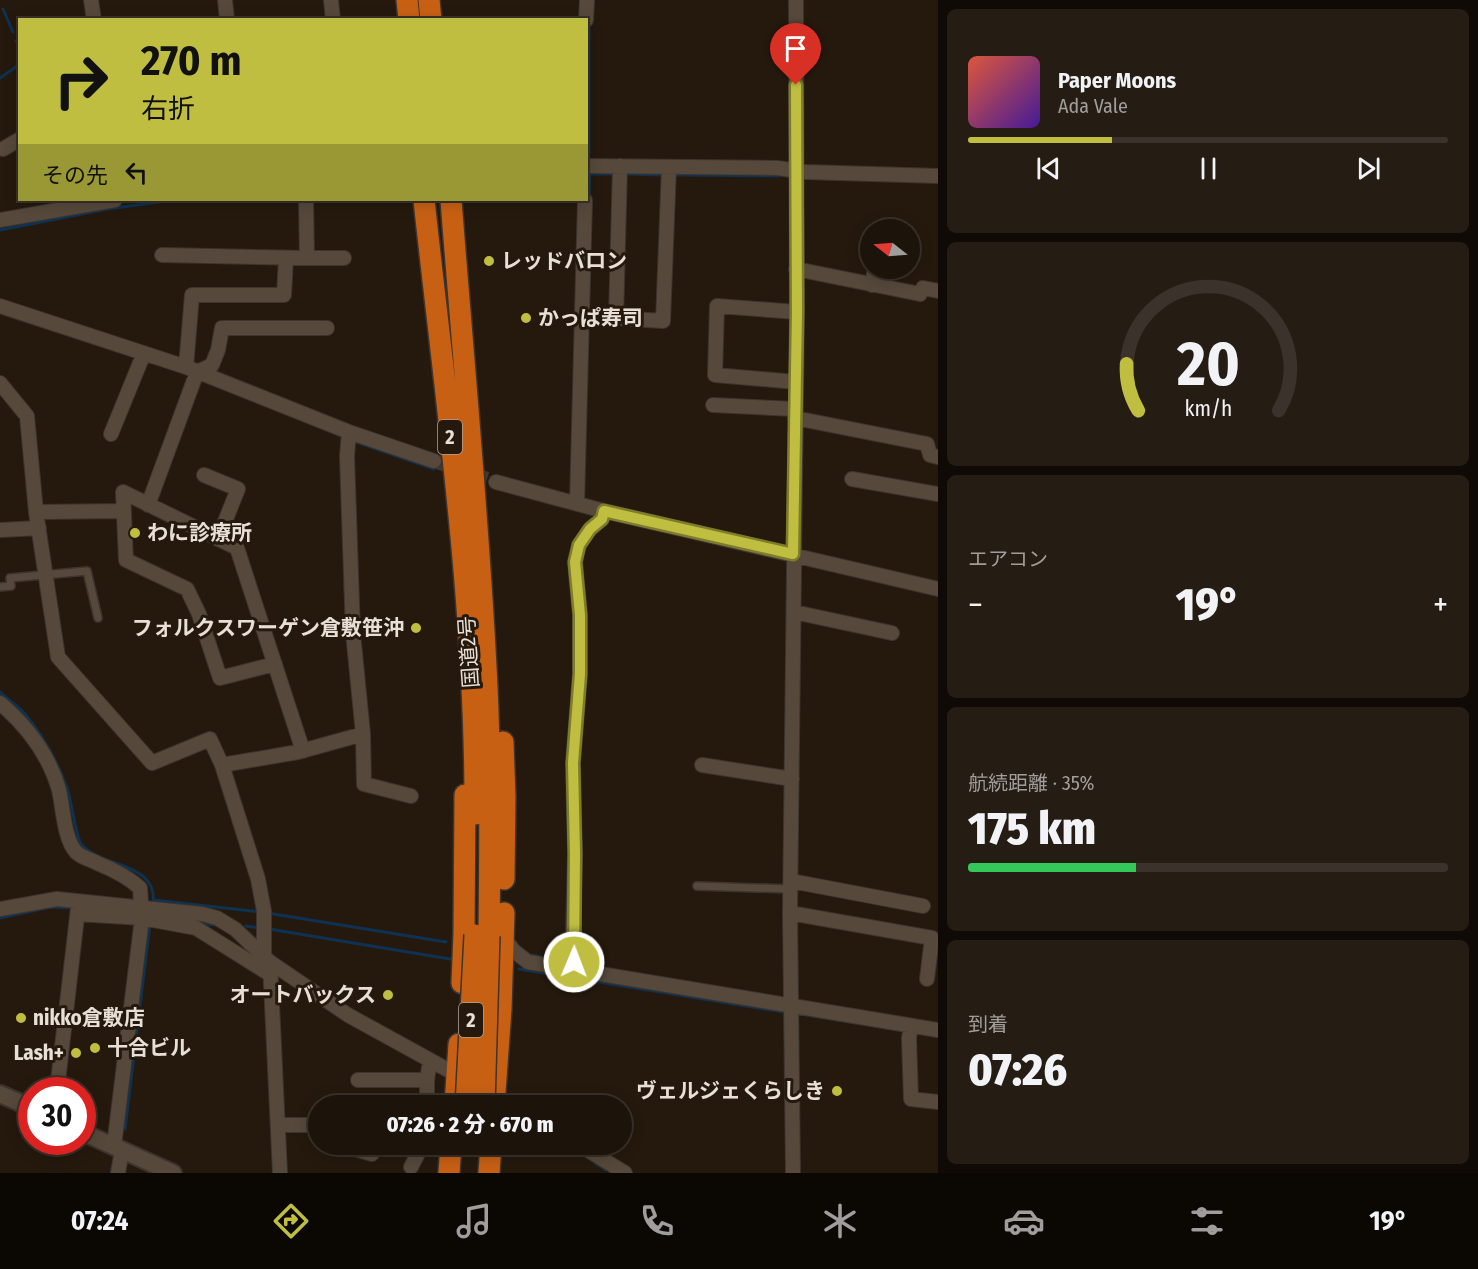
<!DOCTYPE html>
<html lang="ja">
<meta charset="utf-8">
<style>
body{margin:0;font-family:"Fira Sans Condensed","Noto Sans JP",sans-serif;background:#251c13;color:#f1f3f6;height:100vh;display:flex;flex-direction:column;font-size:22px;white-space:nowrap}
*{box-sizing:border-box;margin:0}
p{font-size:20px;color:#a09e9c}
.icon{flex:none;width:33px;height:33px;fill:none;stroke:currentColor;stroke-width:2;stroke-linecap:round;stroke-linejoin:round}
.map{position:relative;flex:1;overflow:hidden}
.details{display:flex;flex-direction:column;gap:9px;padding:9px;background:#0f0a06;width:540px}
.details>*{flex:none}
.top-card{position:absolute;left:18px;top:18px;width:570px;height:183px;border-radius:0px;box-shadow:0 3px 15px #0003,0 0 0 2px #3a322b;background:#c0be41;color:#111;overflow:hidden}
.needle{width:39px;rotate:287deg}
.buttons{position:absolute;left:860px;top:219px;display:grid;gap:12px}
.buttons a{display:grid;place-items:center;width:60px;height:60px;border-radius:50%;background:#1c130a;box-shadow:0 3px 15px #0003,0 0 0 2px #3a322b;font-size:30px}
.speed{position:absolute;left:18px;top:1077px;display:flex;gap:12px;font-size:30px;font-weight:700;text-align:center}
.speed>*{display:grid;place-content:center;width:78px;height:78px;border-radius:50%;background:#1c130a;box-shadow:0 3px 15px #0003,0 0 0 2px #3a322b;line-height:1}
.speed .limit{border:9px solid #d22;background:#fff;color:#111}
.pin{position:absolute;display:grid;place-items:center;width:51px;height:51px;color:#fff;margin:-62px -26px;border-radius:50% 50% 50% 0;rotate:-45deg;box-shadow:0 0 6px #0007}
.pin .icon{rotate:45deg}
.me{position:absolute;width:66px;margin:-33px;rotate:1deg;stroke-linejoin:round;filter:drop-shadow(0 0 4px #0008)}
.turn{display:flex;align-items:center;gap:21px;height:126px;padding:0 24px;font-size:27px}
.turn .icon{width:78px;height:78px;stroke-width:2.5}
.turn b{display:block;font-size:42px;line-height:51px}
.then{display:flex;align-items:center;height:57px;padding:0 24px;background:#0003;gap:12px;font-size:22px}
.big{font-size:45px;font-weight:800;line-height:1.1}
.details .tile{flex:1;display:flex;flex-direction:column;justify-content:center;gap:9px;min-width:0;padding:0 21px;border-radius:9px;background:#251c13}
.details .dial{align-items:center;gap:0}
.dial svg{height:156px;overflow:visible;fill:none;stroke:#3a322b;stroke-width:7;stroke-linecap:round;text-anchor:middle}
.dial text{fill:#f1f3f6;stroke:none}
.song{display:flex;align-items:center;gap:18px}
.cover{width:72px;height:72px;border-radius:9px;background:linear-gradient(135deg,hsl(10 70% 55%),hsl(260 70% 35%))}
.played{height:6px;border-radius:3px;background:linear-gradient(90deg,#c0be41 30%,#3a322b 30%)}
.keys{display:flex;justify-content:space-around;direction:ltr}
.heat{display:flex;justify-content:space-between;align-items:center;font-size:33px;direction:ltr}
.charge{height:9px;border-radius:4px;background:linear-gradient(90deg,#34c759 35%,#3a322b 0)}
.trip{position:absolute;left:308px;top:1095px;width:324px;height:60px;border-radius:30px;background:#1c130a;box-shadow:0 3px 15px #0003,0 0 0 2px #3a322b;font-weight:800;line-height:60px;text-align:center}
.menu{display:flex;height:96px;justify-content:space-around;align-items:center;background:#0b0804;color:#a09e9c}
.menu .icon{width:42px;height:42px}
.menu .active{color:#c0be41}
.menu b{font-size:27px;color:#f1f3f6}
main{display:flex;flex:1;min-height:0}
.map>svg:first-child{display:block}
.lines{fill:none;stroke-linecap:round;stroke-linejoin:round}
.stream{stroke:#0d3252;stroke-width:3}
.minor-tunnel{stroke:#42372b;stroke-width:14;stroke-dasharray:14 7;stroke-linecap:butt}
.service-casing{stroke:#3d342f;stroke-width:10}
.minor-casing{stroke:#3d342f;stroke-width:16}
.tertiary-casing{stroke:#3d342f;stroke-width:20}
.trunk-casing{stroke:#3d342f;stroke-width:24}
.service{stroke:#56493b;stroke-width:7}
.minor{stroke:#56493b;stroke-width:14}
.tertiary{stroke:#56493b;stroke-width:16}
.trunk{stroke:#c86014;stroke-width:21}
.trunk-bridge-casing{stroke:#3d342f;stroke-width:24;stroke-linecap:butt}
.trunk-bridge{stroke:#c86014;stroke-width:21}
.route-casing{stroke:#7d7c2a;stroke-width:15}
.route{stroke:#c0be41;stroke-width:10}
.poi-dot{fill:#c0be41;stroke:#25190d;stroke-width:2}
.labels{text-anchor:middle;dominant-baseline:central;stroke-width:6;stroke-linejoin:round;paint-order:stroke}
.shield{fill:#25190d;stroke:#aea49a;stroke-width:1.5}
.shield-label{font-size:20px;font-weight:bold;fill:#e8dfd7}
.poi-label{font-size:21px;font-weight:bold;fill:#e8dfd7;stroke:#25190d;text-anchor:start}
.street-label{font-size:21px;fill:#e8dfd7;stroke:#25190d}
</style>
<main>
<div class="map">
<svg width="938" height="1173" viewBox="0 0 938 1173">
<rect width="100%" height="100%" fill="#25190d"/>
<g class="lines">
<path class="stream" d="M 3,9 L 13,32
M 16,41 L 20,45
M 0,78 L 20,64
M 589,154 L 589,24
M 590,174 L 616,174
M 623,174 L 664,175
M 674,175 L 778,176
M 589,196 L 590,171
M 0,230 L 108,209 L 173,200
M 356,442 L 434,469
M 0,692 C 7,699 17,705 24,713 C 43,735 57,761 67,788 C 72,801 75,837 82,845 C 103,868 159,862 153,905
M 154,900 L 260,912
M 267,913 L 446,942
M 0,918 L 51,907 L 75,908
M 201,924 L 215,925
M 246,926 L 259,928
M 269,929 L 450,959
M 532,955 L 554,960
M 519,969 L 783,1012
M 800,1014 L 905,1031
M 125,1129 L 150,924
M 563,1144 L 579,1153
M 595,1163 L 606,1170
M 111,1173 L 112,1167"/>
<path class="minor-tunnel" d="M 434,461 L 496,482
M 489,1093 L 513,1106"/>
<defs>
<path id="service" d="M 0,587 L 11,586 L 10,578 L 87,571 L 98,618
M 697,886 L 790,889"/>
<path id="minor" d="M 91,0 L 94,20
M 225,0 L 227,20
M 331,0 L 333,20
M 586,20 L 587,0
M 3,149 L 20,139
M 586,166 L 777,168 L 806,172 L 938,176
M 620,166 L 616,318 L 663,321 L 669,167
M 0,220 L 115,200
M 162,255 L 307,258 L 306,200
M 307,258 L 344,258
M 796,269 L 920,294 L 923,288 L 938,291
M 872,285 L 875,268
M 0,306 L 186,367 L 349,432 L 434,461
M 186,367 L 192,295 L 284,295 L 286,258
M 796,382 L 715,375 L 717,306 L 797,312
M 0,383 L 27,416 L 36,512 L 58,657 L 152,763 L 210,739 L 222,765 L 258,879 L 264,911 L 264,956
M 713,405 L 795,409
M 795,418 L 927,444 L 930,455 L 938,457
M 349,432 L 347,456 L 353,633 L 363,734 L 364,784 L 411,796
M 111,434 L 144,353
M 204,475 L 238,489 L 218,539
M 852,479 L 938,494
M 496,482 L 604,511 L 938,589
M 577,504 L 585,200
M 148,505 L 197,372 L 212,365 L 218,350 L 222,328 L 327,328
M 36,512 L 123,511
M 0,530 L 39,528
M 794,612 L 892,633
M 275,664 L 220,678 L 199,614 L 187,589 L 126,560 L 123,492 L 237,548 L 303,751
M 0,703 C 27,726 49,755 59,790 C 63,807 64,839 76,852 C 82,858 90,859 97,863 C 112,869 128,877 140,888 L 142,918 L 114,1146
M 222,765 L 298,752 L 363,734
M 702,765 L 792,779
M 791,881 L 923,906
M 0,909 L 57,899 L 202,914 L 217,918 L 235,929 L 270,962 L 348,1015 L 448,1070
M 790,913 L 932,938 L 927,979
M 78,914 L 142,918 L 196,928 L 271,975
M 503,937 L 514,951 L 528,962 L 938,1030
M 270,962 L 280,1173
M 572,970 L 575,853 L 573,763 L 580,674 L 580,615 L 575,562 L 579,545 L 590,529 L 602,519 L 604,511
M 911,1026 L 909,1038 L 911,1099 L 938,1102
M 358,1080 L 427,1080 L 430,1061
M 57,1090 L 78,908
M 427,1106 L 427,1080
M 278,1125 L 318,1125
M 352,1144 L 352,1148 L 372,1154
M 578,1144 L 625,1173
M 411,1167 L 423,1144
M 118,1173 L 122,1150
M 793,1173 L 790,913 L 797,312 L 796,0"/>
<path id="tertiary" d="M 0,1094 L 32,1108
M 82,1132 L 173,1173"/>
<path id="trunk" d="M 407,0 L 409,20
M 429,0 L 431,20
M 424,200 C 446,403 476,609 475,814
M 451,200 C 463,355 478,511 486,667 C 491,757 490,846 489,936
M 503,742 L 505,797 L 504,879
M 462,983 L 464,934 L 465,795
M 455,1106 L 459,1044
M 494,1106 L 501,1009 L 504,913
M 449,1173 L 451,1144
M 489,1173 L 491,1144"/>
</defs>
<use href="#service" class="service-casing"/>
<use href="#minor" class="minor-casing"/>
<use href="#tertiary" class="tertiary-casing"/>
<use href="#trunk" class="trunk-casing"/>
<use href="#service" class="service"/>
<use href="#minor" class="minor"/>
<use href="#tertiary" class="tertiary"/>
<use href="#trunk" class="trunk"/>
<defs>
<path id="trunk-bridge" d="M 466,1106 L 475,935
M 484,1106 L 489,936"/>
</defs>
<use href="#trunk-bridge" class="trunk-bridge-casing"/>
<use href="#trunk-bridge" class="trunk-bridge"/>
</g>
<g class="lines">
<defs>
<path id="route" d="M 574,962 L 575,854 L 573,763 L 580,674 L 580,615 L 575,562 L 579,545 L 590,529 L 602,519 L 604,511 L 793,554 L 797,312 L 796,85"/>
</defs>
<use href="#route" class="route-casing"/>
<use href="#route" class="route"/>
</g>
<g class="poi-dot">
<circle cx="489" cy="261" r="6"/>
<circle cx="526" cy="318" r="6"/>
<circle cx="135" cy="533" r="6"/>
<circle cx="416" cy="628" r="6"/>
<circle cx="388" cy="995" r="6"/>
<circle cx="21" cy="1018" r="6"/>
<circle cx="95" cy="1048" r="6"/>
<circle cx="76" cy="1053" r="6"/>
<circle cx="837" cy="1091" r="6"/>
</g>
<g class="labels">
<g class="shield">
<rect x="438" y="420" width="24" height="34" rx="4.5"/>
<rect x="459" y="1003" width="24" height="34" rx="4.5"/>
</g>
<g class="shield-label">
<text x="450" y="437">2</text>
<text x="471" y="1020">2</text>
</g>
<g class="poi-label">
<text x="501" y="261">レッドバロン</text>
<text x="538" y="318">かっぱ寿司</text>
<text x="147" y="533">わに診療所</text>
<text x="404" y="628" text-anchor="end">フォルクスワーゲン倉敷笹沖</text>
<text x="376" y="995" text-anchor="end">オートバックス</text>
<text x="33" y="1018">nikko倉敷店</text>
<text x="107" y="1048">十合ビル</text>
<text x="64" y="1053" text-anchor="end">Lash+</text>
<text x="825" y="1091" text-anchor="end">ヴェルジェくらしき</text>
</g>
<g class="street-label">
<text transform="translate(469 652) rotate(-94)">国道2号</text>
</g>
</g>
</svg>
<div class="buttons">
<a><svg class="needle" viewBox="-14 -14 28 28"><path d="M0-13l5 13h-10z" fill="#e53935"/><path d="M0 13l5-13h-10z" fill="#a09e9c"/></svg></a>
</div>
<div class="speed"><div class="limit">30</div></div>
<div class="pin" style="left:796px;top:85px;background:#d93025"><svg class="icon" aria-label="arrive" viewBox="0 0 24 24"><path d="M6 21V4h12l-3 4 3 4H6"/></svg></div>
<svg class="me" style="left:574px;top:962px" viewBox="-20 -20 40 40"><circle r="17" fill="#c0be41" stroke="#fff" stroke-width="3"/><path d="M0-11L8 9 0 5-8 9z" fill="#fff"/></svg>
<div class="trip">07:26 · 2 分 · 670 m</div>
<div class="top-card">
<div class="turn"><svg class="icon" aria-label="right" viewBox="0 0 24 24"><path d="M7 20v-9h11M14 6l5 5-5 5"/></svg><div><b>270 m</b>右折</div></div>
<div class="then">その先<svg class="icon" aria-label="left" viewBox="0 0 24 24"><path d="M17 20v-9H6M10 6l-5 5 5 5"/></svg></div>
</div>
</div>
<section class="details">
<div class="tile">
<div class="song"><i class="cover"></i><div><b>Paper Moons</b><p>Ada Vale</p></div></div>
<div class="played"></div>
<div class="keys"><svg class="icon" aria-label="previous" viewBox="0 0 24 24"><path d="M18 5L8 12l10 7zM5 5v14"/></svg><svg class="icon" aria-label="pause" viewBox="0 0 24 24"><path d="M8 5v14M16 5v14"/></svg><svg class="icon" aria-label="next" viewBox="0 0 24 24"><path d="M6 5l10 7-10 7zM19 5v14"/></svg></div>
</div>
<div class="tile dial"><svg viewBox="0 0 100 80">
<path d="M14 69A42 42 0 1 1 86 69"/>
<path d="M14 69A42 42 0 0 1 8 45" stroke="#c0be41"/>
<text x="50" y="56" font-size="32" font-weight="700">20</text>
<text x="50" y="72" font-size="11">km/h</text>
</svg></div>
<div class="tile"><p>エアコン</p>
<div class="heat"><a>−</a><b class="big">19°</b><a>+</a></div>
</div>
<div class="tile"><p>航続距離 · 35%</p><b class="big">175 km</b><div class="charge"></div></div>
<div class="tile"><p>到着</p><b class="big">07:26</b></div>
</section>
</main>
<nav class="menu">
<b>07:24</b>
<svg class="icon active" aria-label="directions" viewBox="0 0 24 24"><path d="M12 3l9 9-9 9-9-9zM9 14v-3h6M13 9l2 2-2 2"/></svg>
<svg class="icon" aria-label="music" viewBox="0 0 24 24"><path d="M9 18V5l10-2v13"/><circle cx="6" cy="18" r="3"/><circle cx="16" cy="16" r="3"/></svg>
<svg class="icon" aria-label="phone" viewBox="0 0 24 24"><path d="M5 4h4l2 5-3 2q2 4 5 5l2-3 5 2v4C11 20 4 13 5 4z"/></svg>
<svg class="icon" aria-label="climate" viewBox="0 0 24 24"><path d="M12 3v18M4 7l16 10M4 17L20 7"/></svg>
<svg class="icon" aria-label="car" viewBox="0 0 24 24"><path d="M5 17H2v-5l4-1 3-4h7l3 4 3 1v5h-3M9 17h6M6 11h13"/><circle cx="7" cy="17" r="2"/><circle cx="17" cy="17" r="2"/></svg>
<svg class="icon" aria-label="filters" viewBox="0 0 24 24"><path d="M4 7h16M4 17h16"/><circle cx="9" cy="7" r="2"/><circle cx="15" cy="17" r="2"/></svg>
<b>19°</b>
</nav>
